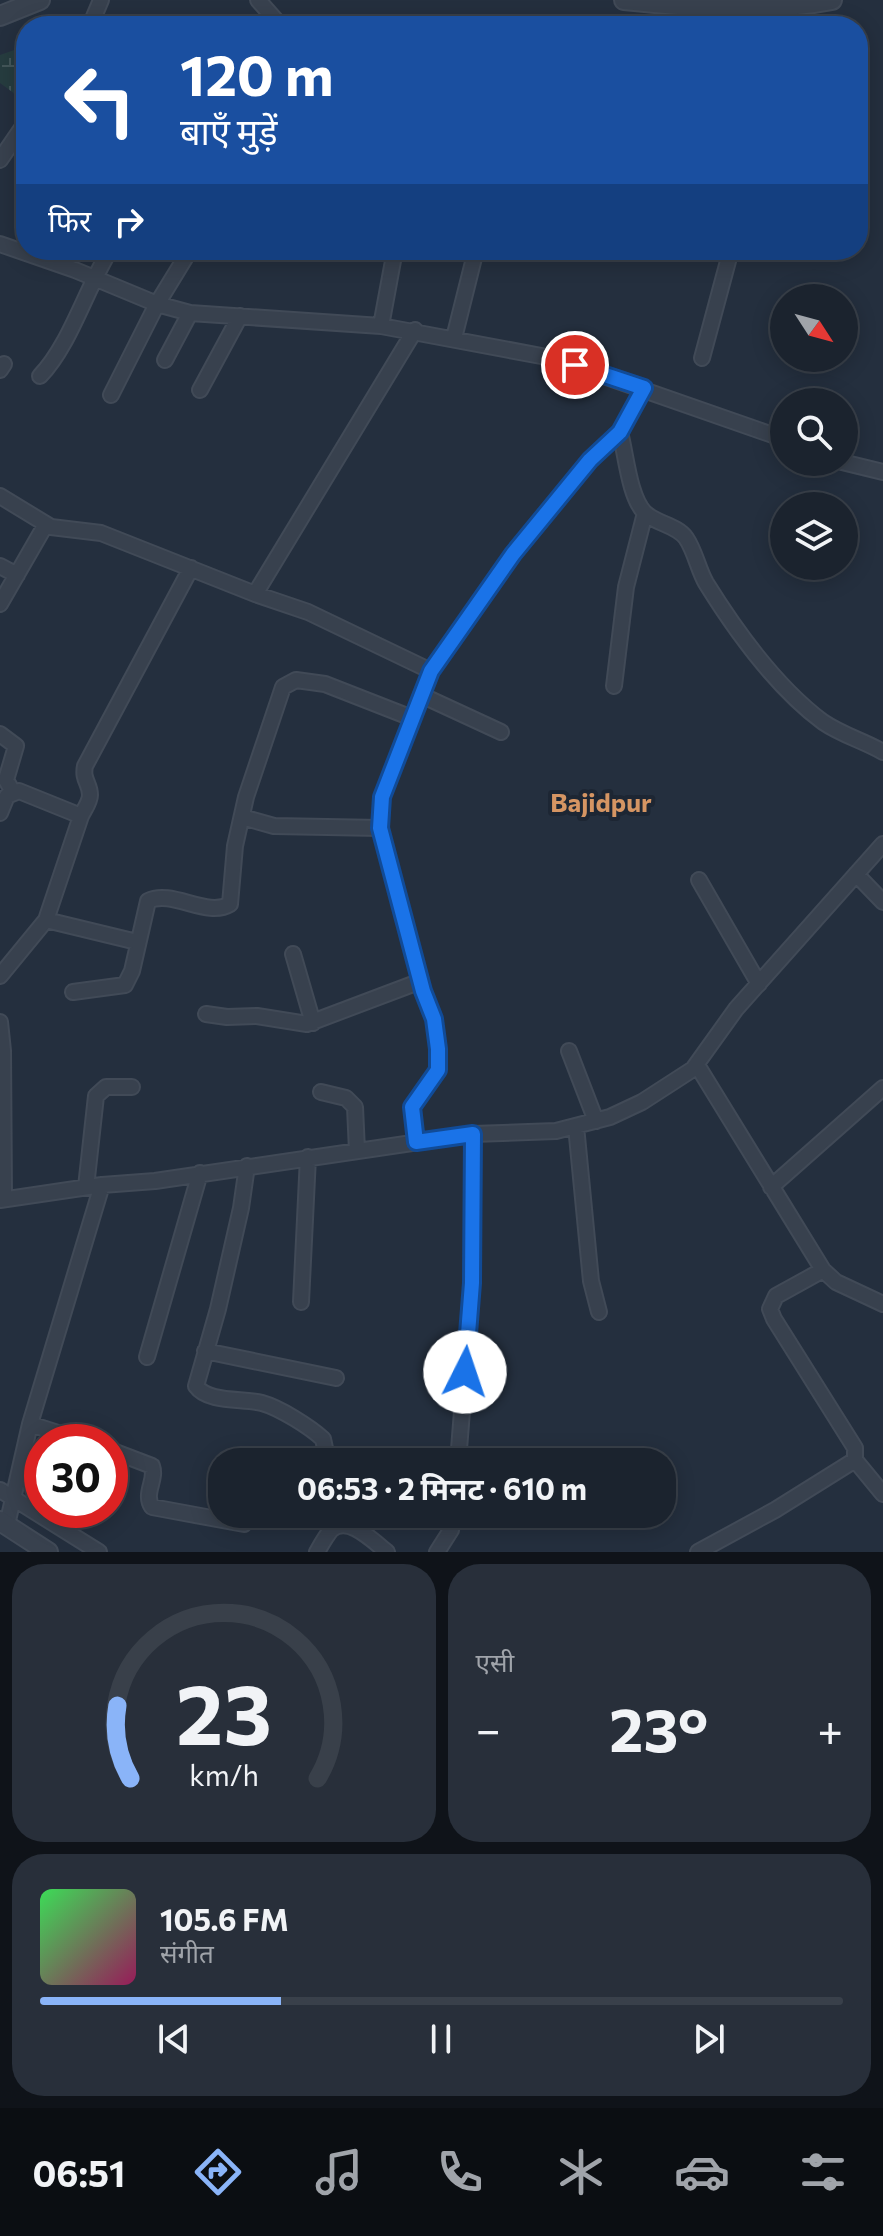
<!DOCTYPE html>
<html lang="hi">
<meta charset="utf-8">
<style>
body{margin:0;font-family:Commissioner,"Noto Sans Devanagari",sans-serif;background:#282f3a;color:#f1f3f6;height:100vh;display:flex;flex-direction:column;font-size:30px;white-space:nowrap}
*{box-sizing:border-box;margin:0}
p{font-size:26px;color:#a0a4aa}
.icon{flex:none;width:44px;height:44px;fill:none;stroke:currentColor;stroke-width:2;stroke-linecap:round;stroke-linejoin:round}
.map{position:relative;height:1552px;overflow:hidden}
.details{display:flex;flex-direction:column;gap:12px;padding:12px;background:#0f1319;flex:1}
.details>*{flex:none}
.banner{position:absolute;left:16px;top:16px;width:852px;height:244px;border-radius:32px;box-shadow:0 4px 20px #0003,0 0 0 2px #39404a;background:#1a4fa0;color:#fff;overflow:hidden}
.needle{width:52px;rotate:126deg}
.buttons{position:absolute;left:770px;top:284px;display:grid;gap:16px}
.buttons a{display:grid;place-items:center;width:88px;height:88px;border-radius:50%;background:#1b232e;box-shadow:0 4px 20px #0003,0 0 0 2px #39404a;font-size:40px}
.speed{position:absolute;left:24px;top:1424px;display:flex;gap:16px;font-size:40px;font-weight:700;text-align:center}
.speed>*{display:grid;place-content:center;width:104px;height:104px;border-radius:50%;background:#1b232e;box-shadow:0 4px 20px #0003,0 0 0 2px #39404a;line-height:1}
.speed .limit{border:12px solid #d22;background:#fff;color:#111}
.pin{position:absolute;display:grid;place-items:center;width:68px;height:68px;color:#fff;margin:-34px;border:4px solid #fff;border-radius:50%;box-shadow:0 2px 8px #0007}
.me{position:absolute;width:88px;margin:-44px;rotate:4deg;stroke-linejoin:round;filter:drop-shadow(0 0 6px #0008)}
.turn{display:flex;align-items:center;gap:28px;height:168px;padding:0 32px;font-size:36px}
.turn .icon{width:104px;height:104px;stroke-width:2.5}
.turn b{display:block;font-size:56px;line-height:68px}
.then{display:flex;align-items:center;height:76px;padding:0 32px;background:#0003;gap:16px;font-size:30px}
.big{font-size:60px;font-weight:700;line-height:1.1}
.details .tile{flex:1;display:flex;flex-direction:column;justify-content:center;gap:12px;min-width:0;padding:0 28px;border-radius:32px;background:#282f3a}
.details .dial{align-items:center;gap:0}
.dial svg{height:208px;overflow:visible;fill:none;stroke:#39404a;stroke-width:7;stroke-linecap:round;text-anchor:middle}
.dial text{fill:#f1f3f6;stroke:none}
.song{display:flex;align-items:center;gap:24px}
.cover{width:96px;height:96px;border-radius:12px;background:linear-gradient(135deg,hsl(130 70% 55%),hsl(330 70% 35%))}
.played{height:8px;border-radius:4px;background:linear-gradient(90deg,#8ab4f8 30%,#39404a 30%)}
.keys{display:flex;justify-content:space-around;direction:ltr}
.heat{display:flex;justify-content:space-between;align-items:center;font-size:44px;direction:ltr}
.details .tiles{flex:1;display:grid;gap:12px;grid-template-columns:1fr 1fr}
.tile:last-child{grid-column:span 2}
.trip{position:absolute;left:208px;top:1448px;width:468px;height:80px;border-radius:32px;background:#1b232e;box-shadow:0 4px 20px #0003,0 0 0 2px #39404a;font-weight:700;line-height:80px;text-align:center}
.dock{display:flex;height:128px;justify-content:space-around;align-items:center;background:#0b0e12;color:#a0a4aa}
.dock .icon{width:56px;height:56px}
.dock .active{color:#8ab4f8}
.dock b{font-size:36px;color:#f1f3f6}
.map>svg:first-child{display:block}
.wetland{fill:url(#wetland-marsh)}
.lines{fill:none;stroke-linecap:round;stroke-linejoin:round}
.minor-casing{stroke:#414a57;stroke-width:18}
.tertiary-casing{stroke:#414a57;stroke-width:22}
.minor{stroke:#38414e;stroke-width:14}
.tertiary{stroke:#38414e;stroke-width:18}
.route-casing{stroke:#114b97;stroke-width:20}
.route{stroke:#1a73e8;stroke-width:14}
.labels{text-anchor:middle;dominant-baseline:central;stroke-width:8;stroke-linejoin:round;paint-order:stroke}
.quarter-label{font-size:26px;font-weight:bold;fill:#d59563;stroke:#1d2633}
</style>
<div class="map">
<svg width="883" height="1552" viewBox="0 0 883 1552">
<defs>
<pattern id="wetland-marsh" width="20" height="14" patternUnits="userSpaceOnUse" patternTransform="scale(2)"><rect width="20" height="14" fill="#263c3f"/><path d="M1 5h8M5 5V1M11 12h8M15 12V8" fill="none" stroke="#435659"/></pattern>
</defs>
<rect width="100%" height="100%" fill="#242f3e"/>
<path class="wetland" d="M 26,46 L 26,80 L 15,94 L 0,83 L 0,55 Z"/>
<g class="lines">
<defs>
<path id="minor" d="M 258,0 L 281,26
M 90,26 L 101,0
M 0,160 L 26,122
M 0,244 L 75,270 L 157,304 L 190,313 L 381,326 L 552,358 L 784,439
M 381,326 L 395,250
M 454,338 L 476,250
M 702,358 L 731,250
M 165,360 L 190,313
M 0,370 L 4,364
M 40,376 C 70,345 86,289 110,250
M 200,390 L 240,316
M 111,395 L 157,304 L 190,250
M 620,432 C 626,454 629,497 645,513 C 657,524 677,525 686,538 C 695,551 698,569 706,583 C 737,633 776,687 823,722 C 842,735 864,741 883,752
M 842,462 L 883,472
M 0,496 L 51,527 L 101,533 L 255,594 L 415,330
M 0,566 L 17,575
M 255,594 L 308,612 L 431,671
M 0,604 L 46,524
M 614,686 L 626,587 L 645,513
M 421,695 L 501,732
M 0,734 L 16,746 L 6,780 L 13,792
M 0,813 L 7,796 L 19,791 L 81,816
M 242,817 L 274,826 L 380,828
M 856,874 L 883,902
M 699,880 L 759,984
M 46,920 L 137,942
M 293,954 L 313,1023
M 0,976 L 46,920 L 81,816 C 84,810 90,802 90,795 C 90,783 82,780 85,766 L 191,568
M 73,992 L 125,985 L 132,971 L 148,901 C 172,889 207,918 230,904 L 235,846 L 246,797 L 283,687 L 296,680 L 325,684 L 412,718
M 206,1014 L 227,1017 L 257,1016 L 307,1024 L 421,981
M 0,1022 L 3,1051 L 4,1199
M 569,1051 L 596,1121
M 697,1065 L 823,1270 L 836,1282 L 883,1304
M 321,1092 L 346,1098 L 355,1107 L 357,1151
M 576,1126 L 591,1281 L 599,1312
M 416,1142 L 412,1107 L 438,1070 L 438,1049 L 434,1019 L 423,991 L 380,828 L 382,797 L 431,671 L 513,554 L 590,460 L 620,432 L 644,388
M 247,1166 L 241,1208 L 218,1309 L 196,1386 C 208,1403 243,1398 262,1403 C 280,1408 310,1427 323,1439 L 328,1462
M 86,1187 L 96,1096 L 106,1087 L 132,1087
M 771,1187 L 883,1088
M 0,1200 L 102,1185 L 155,1181 L 473,1134 L 556,1131 L 610,1117 L 642,1102 L 693,1069 L 736,1009 L 883,844
M 301,1302 L 308,1157
M 205,1351 L 336,1378
M 147,1357 L 200,1173
M 30,1424 L 86,1442
M 110,1450 L 152,1466 C 157,1480 143,1493 152,1507 L 244,1524
M 855,1460 L 883,1494
M 458,1462 L 472,1283 L 473,1134
M 0,1490 L 99,1552
M 7,1525 L 30,1424 L 102,1185
M 317,1552 C 321,1545 326,1536 331,1530 C 348,1514 374,1542 387,1552
M 437,1552 L 451,1530 L 454,1514
M 698,1552 L 775,1510 L 855,1460 L 855,1448 L 774,1319 L 770,1309 L 776,1296 L 823,1270"/>
<path id="tertiary" d="M 624,0 C 692,7 765,13 832,0
M 0,16 L 40,0
M 0,1521 L 48,1552"/>
</defs>
<use href="#minor" class="minor-casing"/>
<use href="#tertiary" class="tertiary-casing"/>
<use href="#minor" class="minor"/>
<use href="#tertiary" class="tertiary"/>
</g>
<g class="lines">
<defs>
<path id="route" d="M 465,1372 L 472,1283 L 473,1134 L 416,1142 L 412,1107 L 438,1070 L 438,1049 L 434,1019 L 423,991 L 380,828 L 382,797 L 431,671 L 513,554 L 590,460 L 620,432 L 644,388 L 575,365"/>
</defs>
<use href="#route" class="route-casing"/>
<use href="#route" class="route"/>
</g>
<g class="labels">
<g class="quarter-label">
<text x="601" y="801">Bajidpur</text>
</g>
</g>
</svg>
<div class="buttons">
<a><svg class="needle" viewBox="-14 -14 28 28"><path d="M0-13l5 13h-10z" fill="#e53935"/><path d="M0 13l5-13h-10z" fill="#a0a4aa"/></svg></a>
<a><svg class="icon" aria-label="search" viewBox="0 0 24 24"><circle cx="10" cy="10" r="6"/><path d="M15 15l6 6"/></svg></a>
<a><svg class="icon" aria-label="layers" viewBox="0 0 24 24"><path d="M12 4l9 5-9 5-9-5zM3 14l9 5 9-5"/></svg></a>
</div>
<div class="speed"><div class="limit">30</div></div>
<div class="pin" style="left:575px;top:365px;background:#d93025"><svg class="icon" aria-label="arrive" viewBox="0 0 24 24"><path d="M6 21V4h12l-3 4 3 4H6"/></svg></div>
<svg class="me" style="left:465px;top:1372px" viewBox="-20 -20 40 40"><circle r="19" fill="#fff"/><path d="M0-13L10 11 0 6-10 11z" fill="#1a73e8"/></svg>
<div class="trip">06:53 · 2 मिनट · 610 m</div>
<div class="banner">
<div class="turn"><svg class="icon" aria-label="left" viewBox="0 0 24 24"><path d="M17 20v-9H6M10 6l-5 5 5 5"/></svg><div><b>120 m</b>बाएँ मुड़ें</div></div>
<div class="then">फिर<svg class="icon" aria-label="right" viewBox="0 0 24 24"><path d="M7 20v-9h11M14 6l5 5-5 5"/></svg></div>
</div>
</div>
<section class="details">
<div class="tiles">
<div class="tile dial"><svg viewBox="0 0 100 80">
<path d="M14 69A42 42 0 1 1 86 69"/>
<path d="M14 69A42 42 0 0 1 9 41" stroke="#8ab4f8"/>
<text x="50" y="56" font-size="32" font-weight="700">23</text>
<text x="50" y="72" font-size="11">km/h</text>
</svg></div>
<div class="tile"><p>एसी</p>
<div class="heat"><a>−</a><b class="big">23°</b><a>+</a></div>
</div>
<div class="tile">
<div class="song"><i class="cover"></i><div><b>105.6 FM</b><p>संगीत</p></div></div>
<div class="played"></div>
<div class="keys"><svg class="icon" aria-label="previous" viewBox="0 0 24 24"><path d="M18 5L8 12l10 7zM5 5v14"/></svg><svg class="icon" aria-label="pause" viewBox="0 0 24 24"><path d="M8 5v14M16 5v14"/></svg><svg class="icon" aria-label="next" viewBox="0 0 24 24"><path d="M6 5l10 7-10 7zM19 5v14"/></svg></div>
</div>
</div>
</section>
<nav class="dock">
<b>06:51</b>
<svg class="icon active" aria-label="directions" viewBox="0 0 24 24"><path d="M12 3l9 9-9 9-9-9zM9 14v-3h6M13 9l2 2-2 2"/></svg>
<svg class="icon" aria-label="music" viewBox="0 0 24 24"><path d="M9 18V5l10-2v13"/><circle cx="6" cy="18" r="3"/><circle cx="16" cy="16" r="3"/></svg>
<svg class="icon" aria-label="phone" viewBox="0 0 24 24"><path d="M5 4h4l2 5-3 2q2 4 5 5l2-3 5 2v4C11 20 4 13 5 4z"/></svg>
<svg class="icon" aria-label="climate" viewBox="0 0 24 24"><path d="M12 3v18M4 7l16 10M4 17L20 7"/></svg>
<svg class="icon" aria-label="car" viewBox="0 0 24 24"><path d="M5 17H2v-5l4-1 3-4h7l3 4 3 1v5h-3M9 17h6M6 11h13"/><circle cx="7" cy="17" r="2"/><circle cx="17" cy="17" r="2"/></svg>
<svg class="icon" aria-label="filters" viewBox="0 0 24 24"><path d="M4 7h16M4 17h16"/><circle cx="9" cy="7" r="2"/><circle cx="15" cy="17" r="2"/></svg>
</nav>
